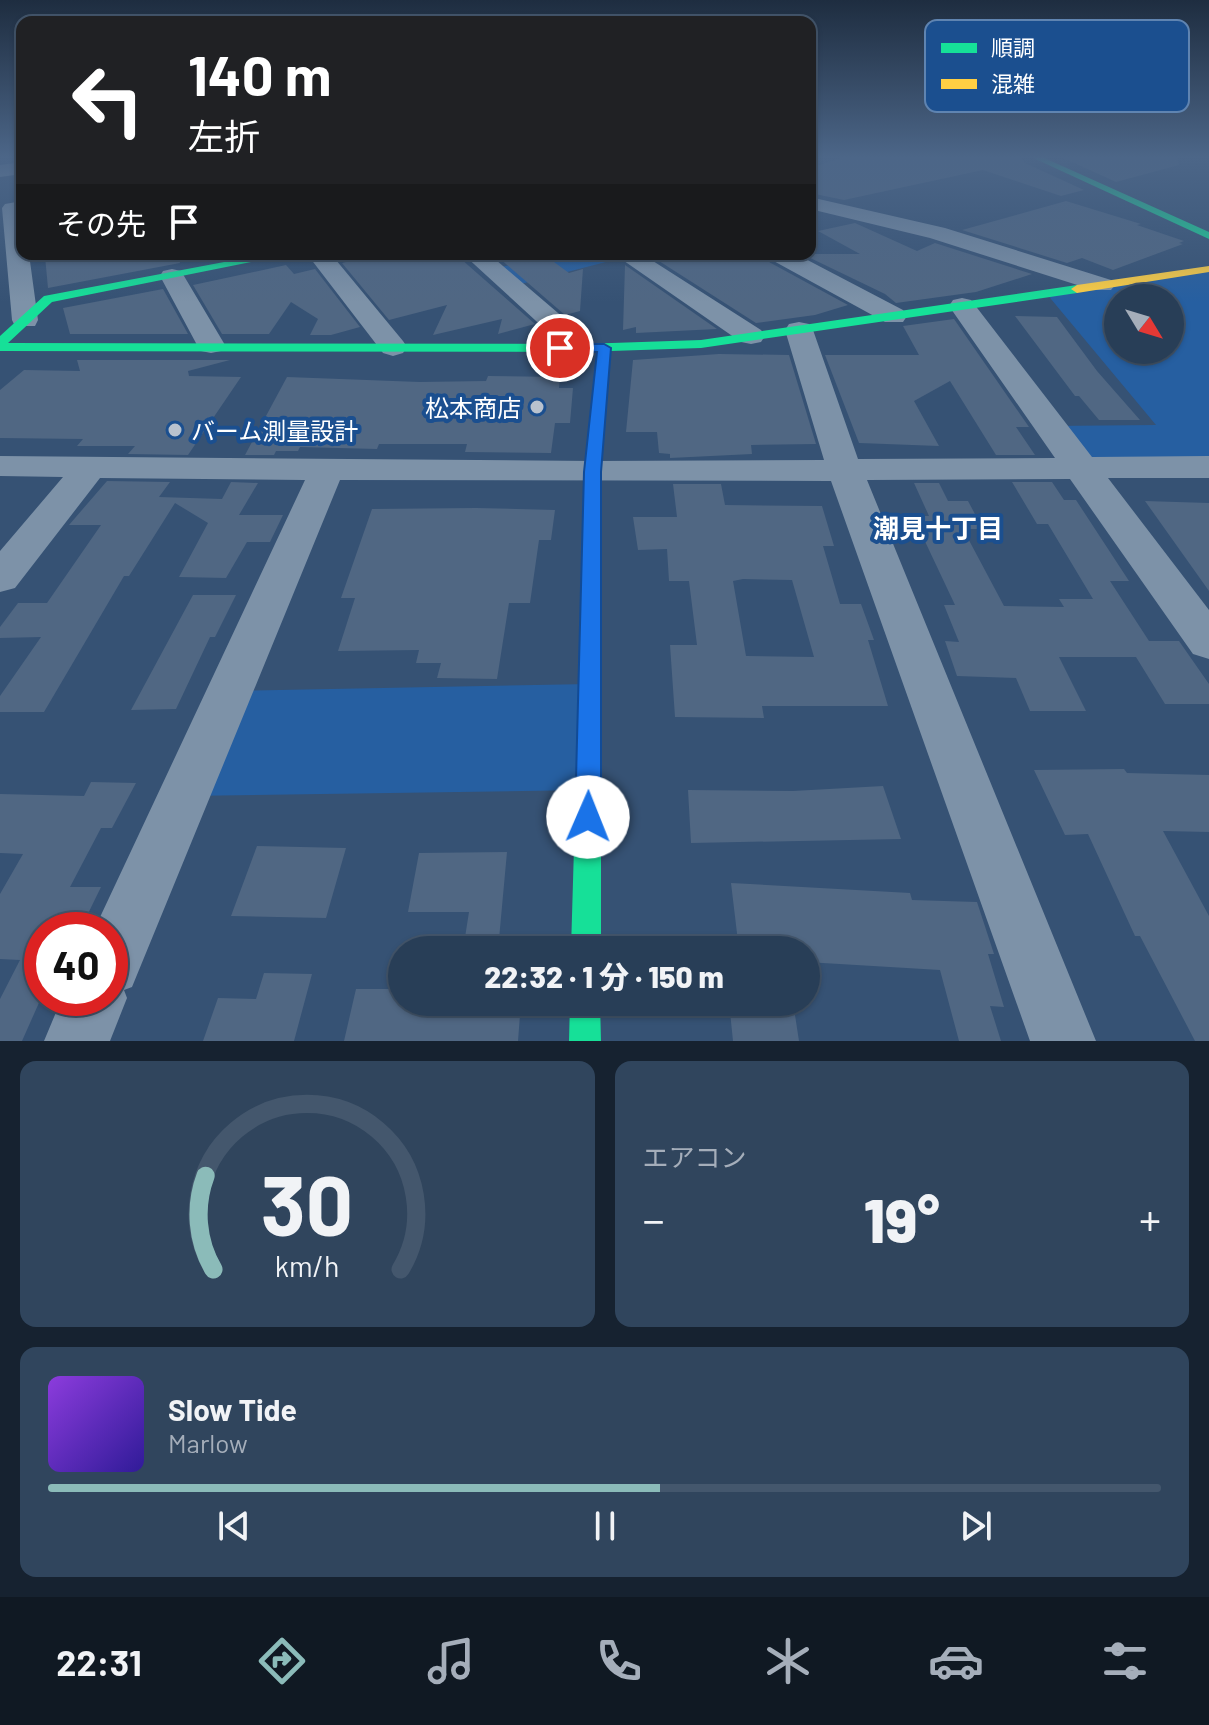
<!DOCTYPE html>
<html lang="ja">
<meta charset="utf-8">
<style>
body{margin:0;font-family:Barlow,"Noto Sans JP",sans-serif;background:#30455d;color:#f1f3f6;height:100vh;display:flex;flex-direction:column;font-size:30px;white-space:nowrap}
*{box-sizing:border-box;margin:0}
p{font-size:26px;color:#a5aeba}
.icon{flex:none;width:44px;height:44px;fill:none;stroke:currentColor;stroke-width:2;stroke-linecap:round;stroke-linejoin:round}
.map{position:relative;height:1041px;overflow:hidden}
.panel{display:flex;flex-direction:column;gap:20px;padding:20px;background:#162230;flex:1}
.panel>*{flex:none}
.guide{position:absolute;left:16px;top:16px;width:800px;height:244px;border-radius:16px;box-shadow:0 2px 6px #0004,0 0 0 2px #44576d;background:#202124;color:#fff;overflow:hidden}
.needle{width:52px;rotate:128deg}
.controls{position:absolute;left:1104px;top:284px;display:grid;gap:16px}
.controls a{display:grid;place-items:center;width:80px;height:80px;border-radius:50%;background:#283e57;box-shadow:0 2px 6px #0004,0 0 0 2px #44576d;font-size:40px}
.speed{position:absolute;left:24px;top:912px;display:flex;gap:16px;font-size:40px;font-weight:700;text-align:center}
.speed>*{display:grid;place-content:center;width:104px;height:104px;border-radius:50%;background:#283e57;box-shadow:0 2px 6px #0004,0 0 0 2px #44576d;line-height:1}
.speed .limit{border:12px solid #d22;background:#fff;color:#111}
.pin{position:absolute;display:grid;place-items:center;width:68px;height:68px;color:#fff;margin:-34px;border:4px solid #fff;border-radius:50%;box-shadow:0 2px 8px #0007}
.me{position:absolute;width:88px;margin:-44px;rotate:1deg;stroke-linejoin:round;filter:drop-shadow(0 0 6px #0008)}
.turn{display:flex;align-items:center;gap:28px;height:168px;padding:0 40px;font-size:36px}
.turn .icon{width:104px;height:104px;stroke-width:2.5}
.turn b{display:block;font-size:56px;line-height:68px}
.then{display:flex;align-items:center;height:76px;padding:0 40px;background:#0003;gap:16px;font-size:30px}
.big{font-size:60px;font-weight:800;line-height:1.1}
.panel .tile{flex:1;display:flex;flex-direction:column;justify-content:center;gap:12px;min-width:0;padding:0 28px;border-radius:16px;background:#30455d}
.panel .dial{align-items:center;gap:0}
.dial svg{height:208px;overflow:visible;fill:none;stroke:#44576d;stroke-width:7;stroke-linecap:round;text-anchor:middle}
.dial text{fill:#f1f3f6;stroke:none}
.song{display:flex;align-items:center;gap:24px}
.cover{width:96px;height:96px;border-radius:12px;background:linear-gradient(135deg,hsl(270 70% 55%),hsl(250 70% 35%))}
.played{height:8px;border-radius:4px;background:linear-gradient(90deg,#8bbbb9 55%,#44576d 55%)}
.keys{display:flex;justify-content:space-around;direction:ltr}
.heat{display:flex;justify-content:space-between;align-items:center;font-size:44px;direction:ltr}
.panel .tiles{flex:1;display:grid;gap:20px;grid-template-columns:1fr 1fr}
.tile:last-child{grid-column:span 2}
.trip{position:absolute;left:388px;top:936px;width:432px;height:80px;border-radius:40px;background:#283e57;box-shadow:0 2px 6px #0004,0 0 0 2px #44576d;font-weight:800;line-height:80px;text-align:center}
.tab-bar{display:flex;height:128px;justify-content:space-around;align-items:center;background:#101923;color:#a5aeba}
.tab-bar .icon{width:56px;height:56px}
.tab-bar .current{color:#8bbbb9}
.tab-bar b{font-size:36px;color:#f1f3f6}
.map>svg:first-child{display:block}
.green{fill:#265fa1;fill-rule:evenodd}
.building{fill:#506783;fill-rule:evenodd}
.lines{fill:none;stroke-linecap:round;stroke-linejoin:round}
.street{fill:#7d92a8;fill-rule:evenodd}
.fast{fill:#16e098;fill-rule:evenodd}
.slow{fill:#ffcf43;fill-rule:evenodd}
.route{fill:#1a73e8;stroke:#114b97;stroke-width:2}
.poi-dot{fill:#b9c2ce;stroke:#1b4f8f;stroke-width:3}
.labels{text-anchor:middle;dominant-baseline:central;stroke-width:8;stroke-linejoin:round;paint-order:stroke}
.poi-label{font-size:24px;fill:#fff;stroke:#1b4f8f;text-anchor:end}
.neighbourhood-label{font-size:26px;font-weight:bold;fill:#fff;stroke:#1b4f8f}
.key{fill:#1b4f8f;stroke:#5f84b1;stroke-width:2}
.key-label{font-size:22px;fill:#fff}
</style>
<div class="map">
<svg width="1209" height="1041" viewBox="0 0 1209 1041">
<rect width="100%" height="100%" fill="#365274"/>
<path class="green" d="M 558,254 L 626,254 L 629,256 L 513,286 L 492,269 Z
M 1209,269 L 1209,467 L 1079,466 L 1050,426 L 1156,425 L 1046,293 ZM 1118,298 L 1170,298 L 1170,350 L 1118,350 Z
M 590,684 L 588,790 L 184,796 L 231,691 Z"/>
<path class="building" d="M 847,156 L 1020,156 L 1025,163 L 1084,190 L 1061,196 L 983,170 L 844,200 L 810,193 L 810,168 Z
M 1059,156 L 1178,156 L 1179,165 L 1116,182 Z
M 1066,201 L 1141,224 L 1137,225 L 1184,241 L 1179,243 L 1183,244 L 1113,270 L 1082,258 L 1067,263 L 962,230 Z
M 855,223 L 917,251 L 935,243 L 1032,274 L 976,292 L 896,303 L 885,294 L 802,254 L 860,254 L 818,231 Z
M 57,254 L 176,254 L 180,263 L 48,288 L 45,256 Z
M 380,254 L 389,254 L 394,258 L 436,254 L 445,262 L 461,259 L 535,324 L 498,334 L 502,319 L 433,335 L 447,305 L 389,320 L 342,263 Z
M 513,254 L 543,254 L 569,273 L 583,269 L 580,311 L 565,315 L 498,257 Z
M 648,254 L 763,254 L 769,262 L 848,305 L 815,315 L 756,323 Z
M 286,265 L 294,274 L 315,269 L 360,327 L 331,335 L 310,335 L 318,319 L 291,302 L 269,334 L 222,334 L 193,285 Z
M 625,265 L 717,329 L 636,333 L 636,327 L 623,330 Z
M 163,289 L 188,334 L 70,334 L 63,308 Z
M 1015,316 L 1057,317 L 1097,371 L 1140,420 L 1099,420 L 1079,396 L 1075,396 Z
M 954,319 L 1029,427 L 1016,427 L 1035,455 L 996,455 L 950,381 L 914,401 L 939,446 L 859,443 L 825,355 L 919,355 L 903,326 Z
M 719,354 L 789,355 L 816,444 L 751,445 L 752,454 L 670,458 L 670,454 L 659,453 L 657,432 L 626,432 L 633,360 Z
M 77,360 L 230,360 L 188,371 L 189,376 L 241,377 L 188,455 L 128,454 L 135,446 L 77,446 L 83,439 L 0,438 L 0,390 L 24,370 L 80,371 Z
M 488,376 L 560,377 L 559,388 L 573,388 L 570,423 L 555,423 L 551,453 L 465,452 L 467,444 L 379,444 L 377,449 L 300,447 L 298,451 L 276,451 L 274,455 L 245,455 L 287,377 L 420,382 L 486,381 Z
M 107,481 L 170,482 L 159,497 L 222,499 L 231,482 L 258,483 L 239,515 L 283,515 L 270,542 L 247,542 L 226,578 L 179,577 L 208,523 L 175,503 L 129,576 L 124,576 L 44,712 L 0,712 L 0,696 L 41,637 L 0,638 L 0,627 L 18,603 L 47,603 L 101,525 L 69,525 Z
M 1012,482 L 1052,482 L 1064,500 L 1076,500 L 1129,581 L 1110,581 L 1149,641 L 1179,641 L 1209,684 L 1209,704 L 1165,704 L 1136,657 L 1059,657 L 1086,711 L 1030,711 L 1016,678 L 957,676 L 945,641 L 959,642 L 944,605 L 955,605 L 913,516 L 929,516 L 914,483 L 939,483 L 948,501 L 968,501 L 983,529 L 963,529 L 1004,606 L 1064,607 L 1059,599 L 1093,599 L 1048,524 L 1037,524 Z
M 673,484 L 721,484 L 725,505 L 822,506 L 834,546 L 823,546 L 840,604 L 861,604 L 874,640 L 868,640 L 888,706 L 762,706 L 764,718 L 675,717 L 670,645 L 697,645 L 689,581 L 669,581 L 667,549 L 638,550 L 633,517 L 677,517 ZM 743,579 L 792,580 L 814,657 L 746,656 L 733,581 Z
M 1145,501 L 1209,503 L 1209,591 Z
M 476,508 L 555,510 L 551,540 L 539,540 L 530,603 L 509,603 L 497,679 L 437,678 L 441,663 L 416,663 L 419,650 L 338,651 L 355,598 L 341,598 L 372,509 Z
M 193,595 L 236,595 L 215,637 L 210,637 L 176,709 L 131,710 Z
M 1124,769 L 1127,773 L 1209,775 L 1209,832 L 1163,831 L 1209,916 L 1209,1041 L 1195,1041 L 1140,936 L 1135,936 L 1088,834 L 1065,835 L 1034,770 Z
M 91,782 L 136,783 L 112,828 L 101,828 L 70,887 L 101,887 L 80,930 L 42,930 L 42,996 L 22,1041 L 0,1041 L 0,999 L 20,960 L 0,959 L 0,894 L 23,854 L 0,853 L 0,794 L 84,796 Z
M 883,786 L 901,839 L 691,843 L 688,790 L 793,791 Z
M 257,846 L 346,848 L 326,918 L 231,916 Z
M 507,852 L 498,950 L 463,950 L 469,912 L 408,912 L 419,853 Z
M 731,883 L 910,893 L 912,900 L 977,902 L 994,954 L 988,954 L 1004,1007 L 990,1006 L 1001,1041 L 959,1041 L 940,970 L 806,962 L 806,950 L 739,950 Z
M 264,973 L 312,974 L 294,1041 L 203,1041 L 218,998 L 256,999 Z
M 356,989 L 402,989 L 402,1002 L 521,1002 L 518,1041 L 344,1041 Z
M 729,1002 L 793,1002 L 799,1041 L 733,1041 Z"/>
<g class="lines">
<path class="street" d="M 22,162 L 22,174 L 0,177 L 0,165 Z
M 810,197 L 945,228 L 1111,280 L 1115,285 L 1111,290 L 1093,290 L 930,238 L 810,209 Z
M 22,201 L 22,254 L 29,254 L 38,320 L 35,326 L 15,326 L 12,320 L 2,208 L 5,204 Z
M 307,254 L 331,254 L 403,341 L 407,347 L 403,353 L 393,356 L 383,353 Z
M 463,254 L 489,254 L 592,342 L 596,348 L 592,354 L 582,357 L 572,354 Z
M 614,254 L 642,254 L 761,330 L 765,336 L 761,342 L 751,344 L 741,342 Z
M 766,254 L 796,254 L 903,310 L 907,316 L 903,322 L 885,322 L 770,259 Z
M 172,269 L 181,271 L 184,276 L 225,345 L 221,351 L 211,353 L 201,351 L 197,345 L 160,276 L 163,271 Z
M 962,298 L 971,300 L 1092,457 L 1209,456 L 1209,478 L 1108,478 L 1209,610 L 1209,659 L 1193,654 L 1070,479 L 867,480 L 1096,1041 L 1030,1041 L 831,481 L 340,480 L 132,987 L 124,990 L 127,998 L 110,1041 L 44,1041 L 62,998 L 110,998 L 110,930 L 94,930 L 305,480 L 100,478 L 15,588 L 0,592 L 0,551 L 63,477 L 0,476 L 0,456 L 593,461 L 824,460 L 785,330 L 789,324 L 799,322 L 809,324 L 813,330 L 858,459 L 1055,458 L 949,306 L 953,300 Z"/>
<path class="fast" d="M 810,156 L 818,156 L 810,160 Z
M 1029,156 L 1040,156 L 1209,232 L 1209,239 Z
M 267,254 L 291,254 L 52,302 L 8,343 L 582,344 L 701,340 L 1077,285 L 1083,289 L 1077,293 L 701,348 L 611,351 L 601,472 L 601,950 L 571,950 L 585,472 L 597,352 L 0,351 L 0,336 L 44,296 Z
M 570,1002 L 600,1002 L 601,1041 L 569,1041 Z"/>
<path class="slow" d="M 1209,266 L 1209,272 L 1077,293 L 1071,289 L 1077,285 Z"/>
</g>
<linearGradient id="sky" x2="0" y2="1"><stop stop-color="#1e2d40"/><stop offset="0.52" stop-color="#4c6688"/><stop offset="1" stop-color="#4c6688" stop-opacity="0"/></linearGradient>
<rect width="1209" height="302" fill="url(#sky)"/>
<path class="route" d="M 560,344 L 604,344 L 611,348 L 601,472 L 601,817 L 597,825 L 588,828 L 579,825 L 575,817 L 584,472 L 597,352 L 555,351 L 555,345 Z"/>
<g class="poi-dot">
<circle cx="537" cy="407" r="8"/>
<circle cx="175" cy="430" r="8"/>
</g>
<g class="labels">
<g class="poi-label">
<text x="521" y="407">松本商店</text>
<text x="191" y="430" text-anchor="start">バーム測量設計</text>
</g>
<g class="neighbourhood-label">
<text x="938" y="527">潮見十丁目</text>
</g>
</g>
<rect x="925" y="20" width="264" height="92" rx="12" class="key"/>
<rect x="941" y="43" width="36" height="10" fill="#16e098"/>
<rect x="941" y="79" width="36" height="10" fill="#ffcf43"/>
<g class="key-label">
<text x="991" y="56">順調</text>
<text x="991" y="92">混雑</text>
</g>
</svg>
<div class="controls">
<a><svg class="needle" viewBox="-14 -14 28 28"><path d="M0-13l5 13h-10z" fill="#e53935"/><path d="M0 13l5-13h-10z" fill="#a5aeba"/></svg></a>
</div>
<div class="speed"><div class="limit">40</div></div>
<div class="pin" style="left:560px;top:348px;background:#d93025"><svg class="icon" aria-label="arrive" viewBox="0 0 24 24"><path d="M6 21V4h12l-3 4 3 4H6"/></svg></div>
<svg class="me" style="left:588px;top:817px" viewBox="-20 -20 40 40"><circle r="19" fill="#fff"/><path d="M0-13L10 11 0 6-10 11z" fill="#1a73e8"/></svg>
<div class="trip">22:32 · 1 分 · 150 m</div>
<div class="guide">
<div class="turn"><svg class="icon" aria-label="left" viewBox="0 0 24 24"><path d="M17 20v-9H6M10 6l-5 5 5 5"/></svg><div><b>140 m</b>左折</div></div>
<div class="then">その先<svg class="icon" aria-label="arrive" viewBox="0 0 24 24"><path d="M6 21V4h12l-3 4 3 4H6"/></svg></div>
</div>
</div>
<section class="panel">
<div class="tiles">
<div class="tile dial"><svg viewBox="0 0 100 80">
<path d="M14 69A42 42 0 1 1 86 69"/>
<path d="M14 69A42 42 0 0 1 11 33" stroke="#8bbbb9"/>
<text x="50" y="56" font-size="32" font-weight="700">30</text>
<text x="50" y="72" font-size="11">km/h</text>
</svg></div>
<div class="tile"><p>エアコン</p>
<div class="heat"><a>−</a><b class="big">19°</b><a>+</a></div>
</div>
<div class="tile">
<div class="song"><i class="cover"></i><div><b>Slow Tide</b><p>Marlow</p></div></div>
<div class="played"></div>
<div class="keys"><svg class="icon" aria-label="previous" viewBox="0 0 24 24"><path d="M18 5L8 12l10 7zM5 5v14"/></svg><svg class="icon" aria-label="pause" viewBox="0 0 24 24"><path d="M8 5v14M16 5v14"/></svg><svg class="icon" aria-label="next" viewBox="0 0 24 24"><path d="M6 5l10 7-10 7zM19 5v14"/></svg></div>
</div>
</div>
</section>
<nav class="tab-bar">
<b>22:31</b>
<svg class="icon current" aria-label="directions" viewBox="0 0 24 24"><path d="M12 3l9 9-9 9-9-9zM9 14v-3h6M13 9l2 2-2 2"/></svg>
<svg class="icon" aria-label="music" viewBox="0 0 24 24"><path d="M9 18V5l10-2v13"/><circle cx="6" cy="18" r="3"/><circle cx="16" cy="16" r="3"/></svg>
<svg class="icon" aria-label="phone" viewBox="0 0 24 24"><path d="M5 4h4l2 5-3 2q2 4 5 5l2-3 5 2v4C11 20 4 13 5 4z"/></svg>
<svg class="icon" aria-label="climate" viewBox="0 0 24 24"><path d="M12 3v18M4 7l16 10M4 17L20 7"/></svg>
<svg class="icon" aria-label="car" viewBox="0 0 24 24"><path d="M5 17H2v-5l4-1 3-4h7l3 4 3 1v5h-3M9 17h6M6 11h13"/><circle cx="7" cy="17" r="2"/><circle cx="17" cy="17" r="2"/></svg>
<svg class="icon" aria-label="filters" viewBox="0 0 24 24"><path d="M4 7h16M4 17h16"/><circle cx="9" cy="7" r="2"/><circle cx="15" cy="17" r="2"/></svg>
</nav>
